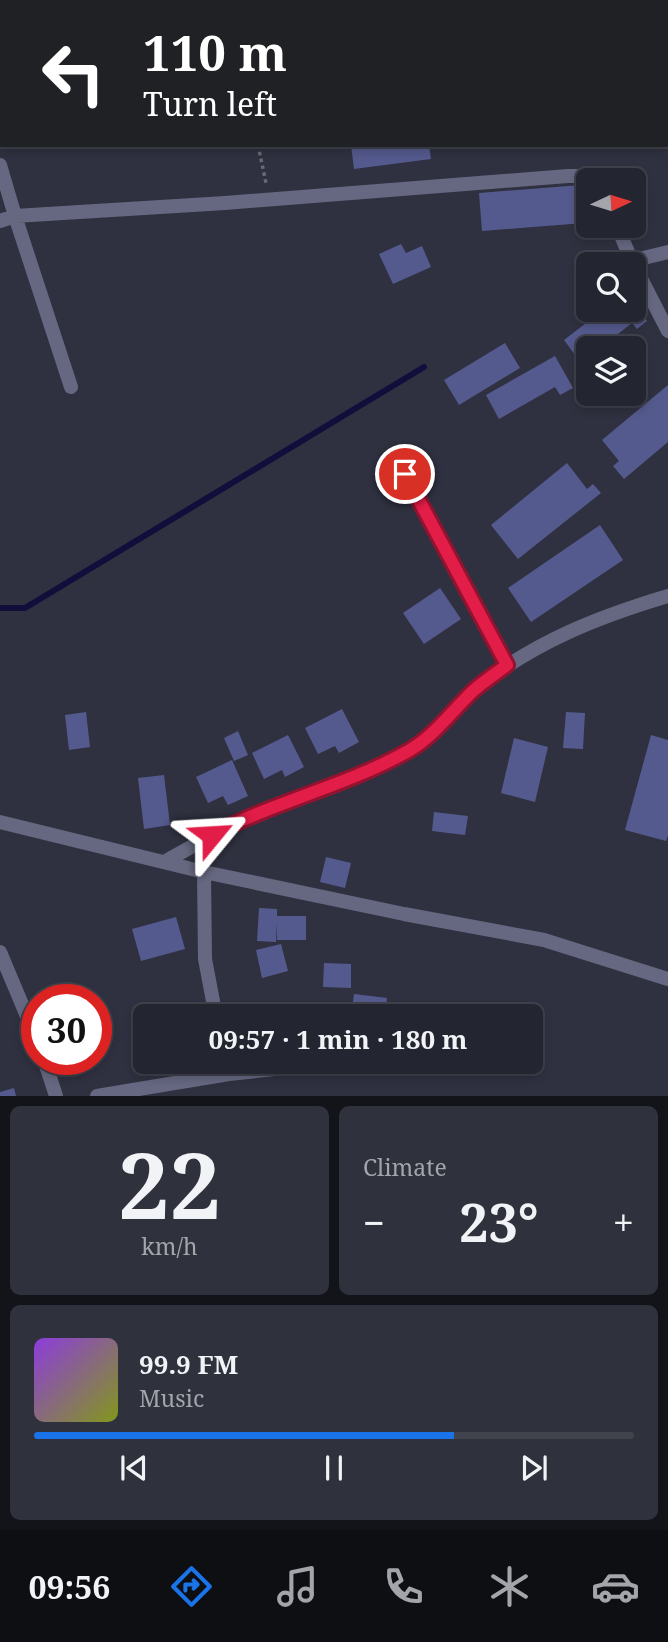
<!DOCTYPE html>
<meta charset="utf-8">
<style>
body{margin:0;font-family:"Noto Serif",serif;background:#2f313c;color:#f1f3f6;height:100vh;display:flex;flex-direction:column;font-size:26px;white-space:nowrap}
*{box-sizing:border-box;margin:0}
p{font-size:23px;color:#a3a5ab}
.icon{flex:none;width:38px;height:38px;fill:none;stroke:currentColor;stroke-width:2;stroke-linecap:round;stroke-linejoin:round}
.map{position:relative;height:1096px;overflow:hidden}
.side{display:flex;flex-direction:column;gap:10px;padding:10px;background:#13141a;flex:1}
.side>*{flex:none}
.top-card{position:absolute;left:0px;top:0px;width:668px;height:147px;box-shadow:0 4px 10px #0003,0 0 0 2px #40424c;background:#202124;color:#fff;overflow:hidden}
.needle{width:46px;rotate:86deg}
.fabs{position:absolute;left:576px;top:168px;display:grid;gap:14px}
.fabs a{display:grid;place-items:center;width:70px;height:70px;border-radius:10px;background:#232530;box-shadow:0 4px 10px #0003,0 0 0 2px #40424c;font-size:35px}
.speed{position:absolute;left:21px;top:984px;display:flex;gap:14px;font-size:35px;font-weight:700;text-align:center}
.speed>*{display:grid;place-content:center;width:91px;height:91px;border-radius:50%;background:#232530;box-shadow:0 4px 10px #0003,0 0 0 2px #40424c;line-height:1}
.speed .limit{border:10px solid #d22;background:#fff;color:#111}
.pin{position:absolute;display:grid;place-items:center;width:60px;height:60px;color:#fff;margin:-30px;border:4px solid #fff;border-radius:50%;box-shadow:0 2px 7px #0007}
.me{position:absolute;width:77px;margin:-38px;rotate:63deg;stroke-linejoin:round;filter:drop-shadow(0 0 5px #0008)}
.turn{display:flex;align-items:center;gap:24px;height:147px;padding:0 28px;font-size:32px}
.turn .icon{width:91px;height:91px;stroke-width:2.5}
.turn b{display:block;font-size:49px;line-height:60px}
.big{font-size:52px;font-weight:700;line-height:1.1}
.side .widget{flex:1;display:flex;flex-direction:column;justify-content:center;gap:10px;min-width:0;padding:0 24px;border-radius:10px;background:#2f313c}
.side .dial{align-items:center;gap:0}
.dial b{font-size:91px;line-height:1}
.song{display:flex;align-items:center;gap:21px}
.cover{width:84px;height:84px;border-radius:10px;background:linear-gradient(135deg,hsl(270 70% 55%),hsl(70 70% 35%))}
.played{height:7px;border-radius:4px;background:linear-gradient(90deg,#1a73e8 70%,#40424c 70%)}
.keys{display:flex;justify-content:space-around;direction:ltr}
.heat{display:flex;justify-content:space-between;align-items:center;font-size:38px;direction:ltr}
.side .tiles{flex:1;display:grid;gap:10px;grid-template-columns:1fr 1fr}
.widget:last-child{grid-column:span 2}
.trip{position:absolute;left:133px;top:1004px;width:410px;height:70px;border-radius:10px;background:#232530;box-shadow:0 4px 10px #0003,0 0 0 2px #40424c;font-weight:700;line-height:70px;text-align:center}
.tab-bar{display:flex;height:112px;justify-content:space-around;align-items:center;background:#0e0f13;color:#a3a5ab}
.tab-bar .icon{width:49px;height:49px}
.tab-bar .selected{color:#1a73e8}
.tab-bar b{font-size:32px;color:#f1f3f6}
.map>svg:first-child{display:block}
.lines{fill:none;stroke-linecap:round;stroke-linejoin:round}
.stream{stroke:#110e3b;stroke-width:6}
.building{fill:#555a8e}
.path{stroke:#686a77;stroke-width:3.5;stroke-dasharray:3.5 3.5;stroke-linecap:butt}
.street{stroke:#656880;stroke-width:14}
.route-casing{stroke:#92132f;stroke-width:18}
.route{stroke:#e11d48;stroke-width:12}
</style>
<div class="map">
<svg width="668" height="1096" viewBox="0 0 668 1096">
<rect width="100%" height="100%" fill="#2f3140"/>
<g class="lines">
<path class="stream" d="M 277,2 L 283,0
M 0,51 L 2,51
M 0,608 L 25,608 L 424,367"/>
</g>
<path class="building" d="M 351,145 L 429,145 L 431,159 L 354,169 Z
M 581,185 L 584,223 L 482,231 L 479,193 Z
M 401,244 L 406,253 L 422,246 L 431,267 L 393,284 L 379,254 Z
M 634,303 L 647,321 L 637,329 L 632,323 L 600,348 L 588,348 L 588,357 L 581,363 L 564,340 L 603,310 L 634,310 Z
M 505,343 L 520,368 L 459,405 L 444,380 Z
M 555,356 L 573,388 L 560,395 L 555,387 L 499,419 L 486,395 Z
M 668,385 L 668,442 L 624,479 L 613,466 L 619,461 L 602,440 Z
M 567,463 L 587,489 L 593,484 L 601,493 L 518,559 L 491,525 Z
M 600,525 L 623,560 L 531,622 L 508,588 Z
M 440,588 L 461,619 L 424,644 L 403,613 Z
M 342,709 L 359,742 L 339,753 L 335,746 L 318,754 L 305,728 Z
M 86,712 L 90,747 L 69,750 L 65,715 Z
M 566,712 L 585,713 L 583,749 L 563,748 Z
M 238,731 L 248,755 L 234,761 L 224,738 Z
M 288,735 L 304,767 L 285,777 L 282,770 L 264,779 L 252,753 Z
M 651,735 L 668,740 L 668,835 L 666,841 L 625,830 Z
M 514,738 L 548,747 L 535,802 L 501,793 Z
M 232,760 L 248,796 L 228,805 L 223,796 L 208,803 L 196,777 Z
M 164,775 L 170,825 L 144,829 L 138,778 Z
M 434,812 L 468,816 L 465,835 L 432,831 Z
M 326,857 L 351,863 L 345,888 L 320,882 Z
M 259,908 L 277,909 L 277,916 L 306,916 L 306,940 L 277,940 L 277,922 L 276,942 L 257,941 Z
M 176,917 L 185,949 L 141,961 L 132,929 Z
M 281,944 L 288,971 L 262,978 L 256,950 Z
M 324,963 L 351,964 L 351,988 L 323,987 Z
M 354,994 L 387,998 L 385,1017 L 351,1017 Z
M 302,1005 L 304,1017 L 261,1017 L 260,1013 Z
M 14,1088 L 16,1096 L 0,1096 L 0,1092 Z"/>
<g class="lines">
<path class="path" d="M 258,145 L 266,183"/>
<path class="street" d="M 0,165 L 15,216 L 71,387
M 0,221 L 15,216 L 225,203 L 568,176 L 579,176 L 590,180
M 617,226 L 633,264
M 631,261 L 668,252
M 634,265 L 668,331
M 405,474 L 507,665
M 0,822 L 204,872 L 404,914 L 544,940 L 668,979
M 164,862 C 198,843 232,824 268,809 C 316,790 366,776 411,749 C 438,733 453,707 477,688 C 534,642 598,617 668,596
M 204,872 L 205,959 L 216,1017
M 0,952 L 37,1040
M 44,1059 L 56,1096
M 97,1096 L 229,1074 L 331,1063"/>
</g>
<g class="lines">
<defs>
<path id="route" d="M 212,835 C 275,801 347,786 410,750 C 435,735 452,711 473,691 C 483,682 495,674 507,665 L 405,474"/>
</defs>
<use href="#route" class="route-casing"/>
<use href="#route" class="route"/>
</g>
</svg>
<div class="fabs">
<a><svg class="needle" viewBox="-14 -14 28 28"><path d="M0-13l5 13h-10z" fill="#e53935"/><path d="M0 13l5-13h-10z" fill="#a3a5ab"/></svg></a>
<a><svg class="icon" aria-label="search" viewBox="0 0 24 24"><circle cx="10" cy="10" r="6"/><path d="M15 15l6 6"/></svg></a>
<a><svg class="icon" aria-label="layers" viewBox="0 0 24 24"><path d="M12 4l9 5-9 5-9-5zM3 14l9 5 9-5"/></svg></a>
</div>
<div class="speed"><div class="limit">30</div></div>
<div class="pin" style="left:405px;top:474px;background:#d93025"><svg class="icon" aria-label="arrive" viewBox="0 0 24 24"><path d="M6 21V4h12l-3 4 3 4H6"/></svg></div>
<svg class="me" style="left:212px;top:835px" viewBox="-20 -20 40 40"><path d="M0-17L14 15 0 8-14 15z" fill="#e11d48" stroke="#fff" stroke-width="4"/></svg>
<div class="trip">09:57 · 1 min · 180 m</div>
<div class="top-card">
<div class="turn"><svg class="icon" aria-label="left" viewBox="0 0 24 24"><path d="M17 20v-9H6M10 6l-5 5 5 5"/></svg><div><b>110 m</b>Turn left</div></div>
</div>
</div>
<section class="side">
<div class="tiles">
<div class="widget dial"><b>22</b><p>km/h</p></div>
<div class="widget"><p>Climate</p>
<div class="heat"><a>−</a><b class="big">23°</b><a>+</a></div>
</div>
<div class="widget">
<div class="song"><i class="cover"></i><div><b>99.9 FM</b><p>Music</p></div></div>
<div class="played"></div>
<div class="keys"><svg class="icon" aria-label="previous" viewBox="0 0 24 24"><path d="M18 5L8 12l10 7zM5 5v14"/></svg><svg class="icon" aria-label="pause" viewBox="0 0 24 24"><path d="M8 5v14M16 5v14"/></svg><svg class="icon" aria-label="next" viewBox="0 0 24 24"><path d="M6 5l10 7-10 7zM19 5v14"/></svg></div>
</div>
</div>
</section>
<nav class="tab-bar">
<b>09:56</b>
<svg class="icon selected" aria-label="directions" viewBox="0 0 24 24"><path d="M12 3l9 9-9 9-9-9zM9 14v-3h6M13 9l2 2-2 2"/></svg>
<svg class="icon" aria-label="music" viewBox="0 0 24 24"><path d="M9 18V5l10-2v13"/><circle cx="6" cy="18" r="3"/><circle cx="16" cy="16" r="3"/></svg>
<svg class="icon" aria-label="phone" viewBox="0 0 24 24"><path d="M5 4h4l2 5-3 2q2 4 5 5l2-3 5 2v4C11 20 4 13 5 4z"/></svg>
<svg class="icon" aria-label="climate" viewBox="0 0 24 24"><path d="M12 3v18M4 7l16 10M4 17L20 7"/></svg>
<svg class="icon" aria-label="car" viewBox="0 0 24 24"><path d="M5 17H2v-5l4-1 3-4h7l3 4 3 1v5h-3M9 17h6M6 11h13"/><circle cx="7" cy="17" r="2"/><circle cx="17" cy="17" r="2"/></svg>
</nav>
